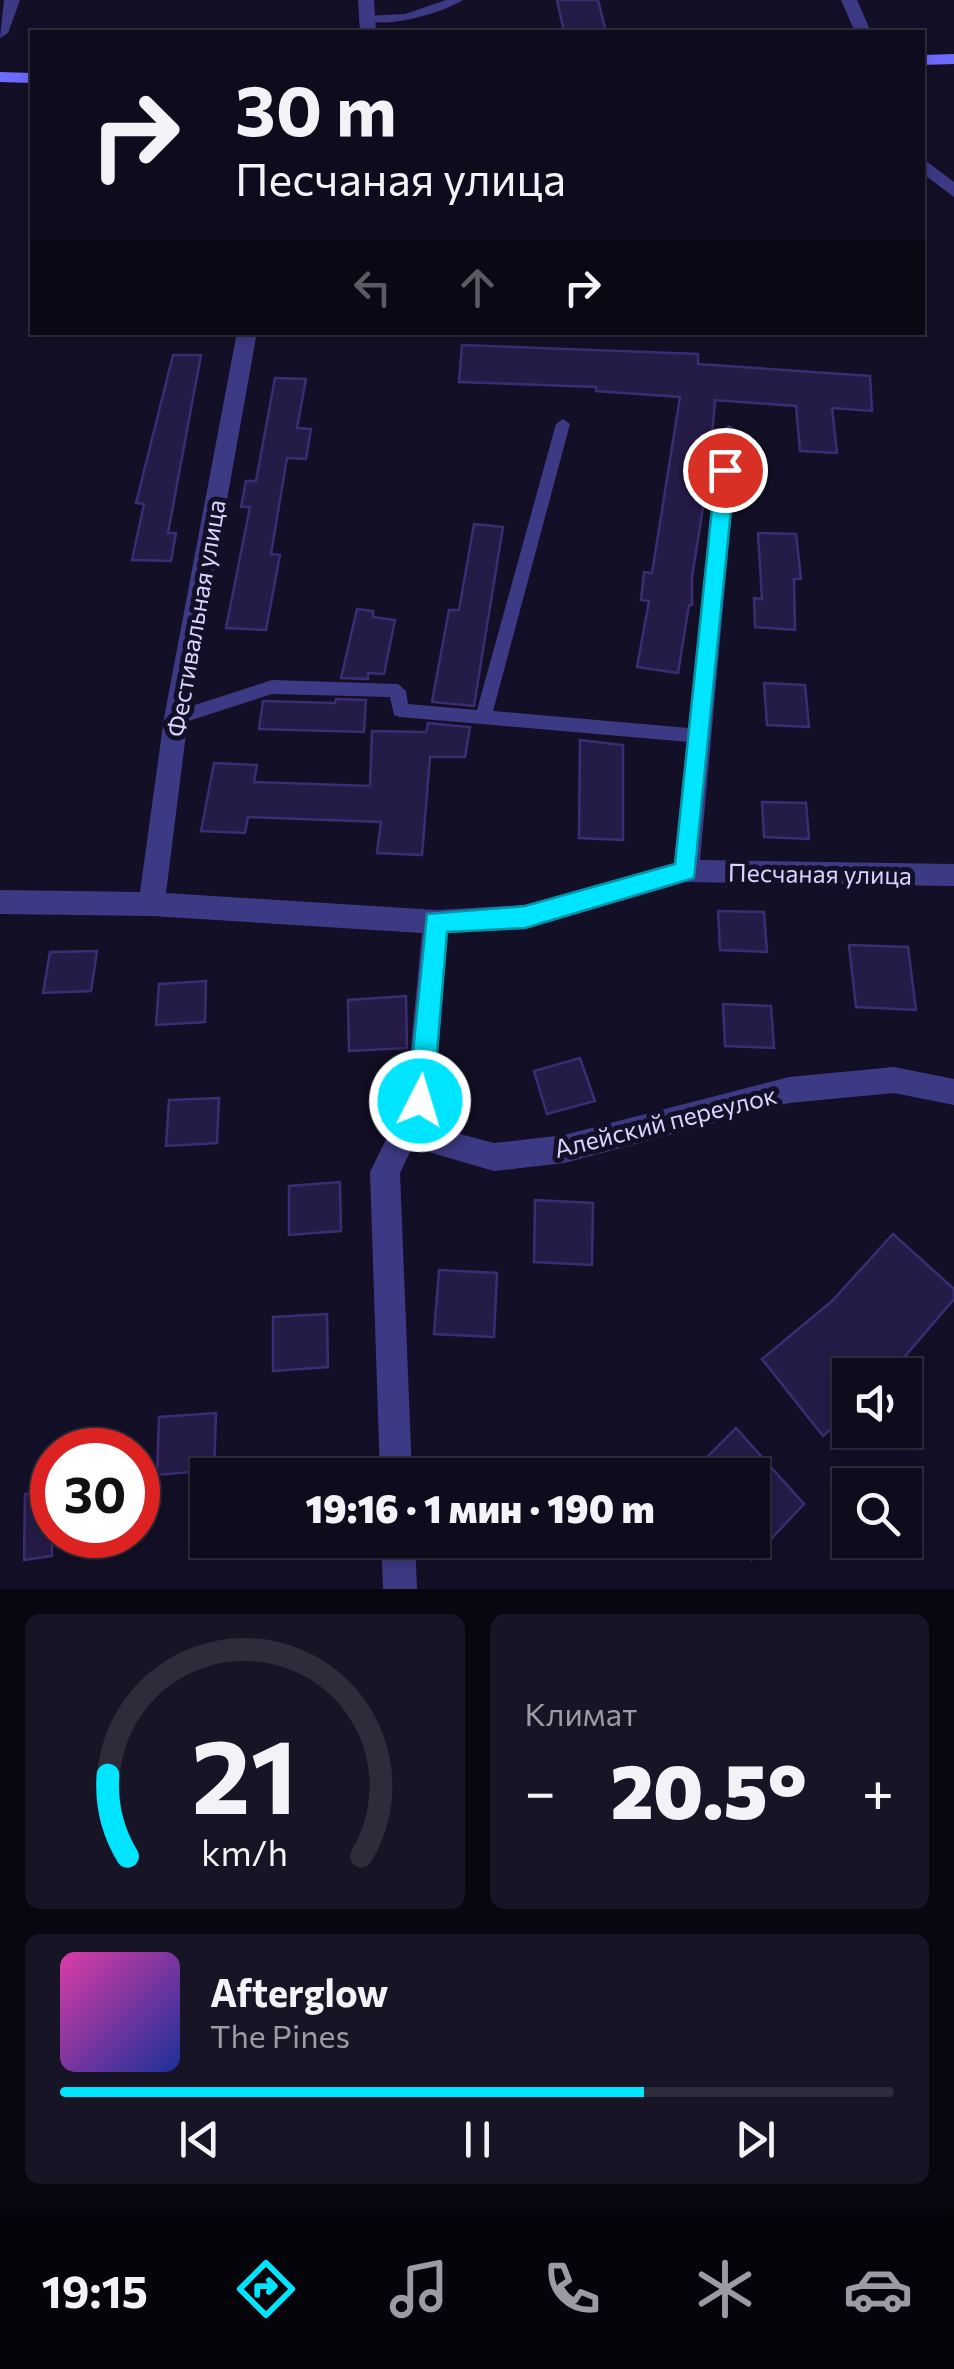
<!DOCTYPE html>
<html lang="ru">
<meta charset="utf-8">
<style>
body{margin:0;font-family:Commissioner,sans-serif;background:#171425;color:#f1f3f6;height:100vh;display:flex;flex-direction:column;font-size:38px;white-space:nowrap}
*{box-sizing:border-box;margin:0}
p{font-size:32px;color:#9b9ba3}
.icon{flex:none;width:55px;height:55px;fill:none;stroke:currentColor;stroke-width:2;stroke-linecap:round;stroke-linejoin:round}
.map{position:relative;height:1589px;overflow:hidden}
.details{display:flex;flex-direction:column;gap:25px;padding:25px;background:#08060f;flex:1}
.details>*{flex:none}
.top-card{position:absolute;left:30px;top:30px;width:895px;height:305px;border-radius:0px;box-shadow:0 5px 15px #0003,0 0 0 2px #2e2b3b;background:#0e0b1c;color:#f1f3f6;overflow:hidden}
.controls{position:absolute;left:832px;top:1358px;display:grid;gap:20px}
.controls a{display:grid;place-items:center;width:90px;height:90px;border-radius:0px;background:#0e0b1c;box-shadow:0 5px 15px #0003,0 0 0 2px #2e2b3b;font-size:50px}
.speed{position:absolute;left:30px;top:1428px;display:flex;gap:20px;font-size:50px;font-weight:700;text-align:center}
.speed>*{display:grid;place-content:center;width:130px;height:130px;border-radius:50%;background:#0e0b1c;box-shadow:0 5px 15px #0003,0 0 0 2px #2e2b3b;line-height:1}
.speed .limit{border:15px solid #d22;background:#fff;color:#111}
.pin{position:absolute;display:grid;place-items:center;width:85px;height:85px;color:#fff;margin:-42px;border:5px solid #fff;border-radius:50%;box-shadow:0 2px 10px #0007}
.me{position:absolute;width:110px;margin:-55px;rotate:5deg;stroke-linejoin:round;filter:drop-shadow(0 0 8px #0008)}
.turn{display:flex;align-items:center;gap:35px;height:210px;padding:0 40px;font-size:45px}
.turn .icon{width:130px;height:130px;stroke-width:2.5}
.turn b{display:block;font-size:70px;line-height:85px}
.lanes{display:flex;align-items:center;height:95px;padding:0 40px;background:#0003;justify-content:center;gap:50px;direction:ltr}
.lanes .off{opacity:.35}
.big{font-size:75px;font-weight:800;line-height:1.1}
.details .widget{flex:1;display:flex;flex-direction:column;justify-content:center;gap:15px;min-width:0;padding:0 35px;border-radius:15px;background:#171425}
.details .dial{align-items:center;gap:0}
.dial svg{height:260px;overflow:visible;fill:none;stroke:#2e2b3b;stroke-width:7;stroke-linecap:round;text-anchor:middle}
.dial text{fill:#f1f3f6;stroke:none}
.song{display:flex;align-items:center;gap:30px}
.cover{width:120px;height:120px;border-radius:15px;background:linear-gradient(135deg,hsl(320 70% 55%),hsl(230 70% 35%))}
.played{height:10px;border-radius:5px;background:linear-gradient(90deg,#00e5ff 70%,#2e2b3b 70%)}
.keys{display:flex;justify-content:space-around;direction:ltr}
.heat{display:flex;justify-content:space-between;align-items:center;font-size:55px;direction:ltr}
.details .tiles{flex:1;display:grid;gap:25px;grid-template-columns:1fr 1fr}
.widget:last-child{grid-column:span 2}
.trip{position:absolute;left:190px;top:1458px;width:580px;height:100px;border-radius:0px;background:#0e0b1c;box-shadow:0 5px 15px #0003,0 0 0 2px #2e2b3b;font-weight:800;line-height:100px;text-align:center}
.menu{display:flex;height:160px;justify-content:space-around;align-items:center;background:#06040b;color:#9b9ba3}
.menu .icon{width:70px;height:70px}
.menu .current{color:#00e5ff}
.menu b{font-size:45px;color:#f1f3f6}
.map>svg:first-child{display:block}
.building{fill:#241b47;stroke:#3b2d73;stroke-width:2.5}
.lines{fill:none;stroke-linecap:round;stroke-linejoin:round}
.lane{fill:#3d3a85;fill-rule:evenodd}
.street{fill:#3d3a85;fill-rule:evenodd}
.secondary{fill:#6f6bff;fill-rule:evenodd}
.route{fill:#00e5ff;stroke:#0095a6;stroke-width:2.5}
.labels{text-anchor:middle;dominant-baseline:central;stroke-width:10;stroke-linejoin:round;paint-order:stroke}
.street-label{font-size:25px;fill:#d9d4ff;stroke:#130f26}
</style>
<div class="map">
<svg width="954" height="1589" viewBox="0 0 954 1589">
<rect width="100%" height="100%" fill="#130f26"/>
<path class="building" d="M 557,0 L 598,0 L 606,32 L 564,32 Z
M 462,345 L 698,354 L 698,364 L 870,376 L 872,411 L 832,408 L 837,453 L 800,451 L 796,406 L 715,400 L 710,463 L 692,577 L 692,605 L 689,605 L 678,673 L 637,667 L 649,601 L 641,600 L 644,572 L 652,573 L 680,397 L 596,391 L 596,387 L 459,382 Z
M 173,355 L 201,355 L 168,533 L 176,533 L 171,561 L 132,560 L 144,504 L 136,503 Z
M 275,378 L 306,379 L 297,428 L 311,429 L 306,459 L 287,458 L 271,554 L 280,555 L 266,630 L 226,628 L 250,507 L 241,507 L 246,481 L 256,481 Z
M 474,524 L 503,527 L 474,706 L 432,702 L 449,610 L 459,610 Z
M 758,533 L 796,534 L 801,579 L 794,579 L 795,630 L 755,627 L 754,598 L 762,599 Z
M 357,609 L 373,611 L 373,617 L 395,620 L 384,674 L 368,673 L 368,679 L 341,678 Z
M 764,683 L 805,685 L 809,727 L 767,725 Z
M 336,699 L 366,700 L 364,732 L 259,729 L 263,701 L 335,703 Z
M 428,723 L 470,727 L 465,757 L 430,757 L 422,855 L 377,853 L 381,822 L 248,817 L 245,833 L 201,831 L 214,763 L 257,765 L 254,782 L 370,786 L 372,731 L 426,732 Z
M 580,740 L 623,745 L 623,840 L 579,838 Z
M 762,802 L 806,803 L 809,839 L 764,837 Z
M 718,911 L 764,912 L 767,952 L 720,950 Z
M 849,945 L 908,947 L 916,1010 L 856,1007 Z
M 97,951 L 91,991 L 43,993 L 50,952 Z
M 206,981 L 205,1022 L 156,1025 L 159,984 Z
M 406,996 L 407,1048 L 349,1051 L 348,1000 Z
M 723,1004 L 771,1006 L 774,1048 L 725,1046 Z
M 580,1058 L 595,1101 L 547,1114 L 534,1071 Z
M 219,1098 L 217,1143 L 166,1146 L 169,1100 Z
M 340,1182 L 341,1231 L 289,1235 L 289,1186 Z
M 535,1200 L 593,1203 L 592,1265 L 534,1262 Z
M 893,1234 L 954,1289 L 954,1299 L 889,1375 L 850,1375 L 850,1413 L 823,1436 L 762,1359 L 832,1301 Z
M 439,1270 L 497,1273 L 494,1337 L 434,1334 Z
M 327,1314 L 328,1367 L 273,1371 L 273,1317 Z
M 216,1413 L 214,1470 L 157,1475 L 159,1417 Z
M 736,1428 L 804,1504 L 752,1559 L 752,1475 L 689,1475 Z
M 52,1490 L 52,1556 L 24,1560 L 25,1494 Z"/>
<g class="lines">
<path class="lane" d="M 446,0 L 463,0 C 442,13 385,30 362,19 L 368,16 L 405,14 Z
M 563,419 L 570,424 L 493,711 L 700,729 L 706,731 L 709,736 L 706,741 L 700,743 L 400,717 L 394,715 L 390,697 L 272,694 L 176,725 L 170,723 L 168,718 L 170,713 L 272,680 L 398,684 L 406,691 L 408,704 L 477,710 L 556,424 Z"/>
<path class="street" d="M 4,0 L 20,0 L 8,33 L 0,38 Z
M 358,0 L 374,0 L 376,32 L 360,32 Z
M 841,0 L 857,0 L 871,32 L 855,32 Z
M 922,158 L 954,182 L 954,197 L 922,173 Z
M 237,332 L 257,332 L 188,718 L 166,893 L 436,910 L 525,905 L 674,863 L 719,432 L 729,425 L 739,432 L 700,860 L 954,864 L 954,886 L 686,882 L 525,929 L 448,933 L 434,1101 L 445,1130 L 494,1143 L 564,1135 L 789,1077 L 894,1067 L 954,1079 L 954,1105 L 894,1093 L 789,1103 L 564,1163 L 494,1171 L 425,1151 L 418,1135 L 400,1173 L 412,1475 L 380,1475 L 370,1172 L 406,1099 L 422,933 L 152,916 L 0,914 L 0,890 L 140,892 L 164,718 Z
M 381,1540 L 415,1540 L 417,1589 L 383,1589 Z"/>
<path class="secondary" d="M 954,54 L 954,64 L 922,65 L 922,55 Z
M 0,72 L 32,73 L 32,83 L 0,82 Z"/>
</g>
<path class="route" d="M 725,463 L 735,470 L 694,878 L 525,928 L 447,932 L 433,1101 L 430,1110 L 420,1113 L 411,1110 L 408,1101 L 427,914 L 525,906 L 675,864 L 716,470 Z"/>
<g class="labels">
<g class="street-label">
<text transform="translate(195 618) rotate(-80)">Фестивальная улица</text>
<text transform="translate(820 873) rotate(1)">Песчаная улица</text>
<text transform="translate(665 1121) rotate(-14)">Алейский переулок</text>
</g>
</g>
</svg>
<div class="controls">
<a><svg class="icon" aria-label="sound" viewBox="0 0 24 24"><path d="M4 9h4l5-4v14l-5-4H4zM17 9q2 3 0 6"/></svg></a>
<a><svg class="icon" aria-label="search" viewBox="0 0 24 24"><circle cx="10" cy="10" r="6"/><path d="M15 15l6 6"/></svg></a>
</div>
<div class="speed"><div class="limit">30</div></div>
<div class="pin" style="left:725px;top:470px;background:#d93025"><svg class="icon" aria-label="arrive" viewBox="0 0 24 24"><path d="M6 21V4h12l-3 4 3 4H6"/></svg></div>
<svg class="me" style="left:420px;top:1101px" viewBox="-20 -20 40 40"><circle r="17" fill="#00e5ff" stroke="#fff" stroke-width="3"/><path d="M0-11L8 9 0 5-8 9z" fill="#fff"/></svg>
<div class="trip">19:16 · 1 мин · 190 m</div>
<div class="top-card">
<div class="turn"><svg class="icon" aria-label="right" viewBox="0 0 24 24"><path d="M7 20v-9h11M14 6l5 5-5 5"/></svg><div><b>30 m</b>Песчаная улица</div></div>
<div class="lanes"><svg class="icon off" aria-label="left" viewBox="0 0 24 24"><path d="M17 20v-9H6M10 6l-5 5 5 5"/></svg><svg class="icon off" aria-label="ahead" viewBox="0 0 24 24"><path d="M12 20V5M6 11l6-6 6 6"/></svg><svg class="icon" aria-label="right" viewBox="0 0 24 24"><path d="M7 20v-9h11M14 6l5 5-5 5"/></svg></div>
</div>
</div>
<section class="details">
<div class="tiles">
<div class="widget dial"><svg viewBox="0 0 100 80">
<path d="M14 69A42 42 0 1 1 86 69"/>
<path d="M14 69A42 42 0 0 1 8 44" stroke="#00e5ff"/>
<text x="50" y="56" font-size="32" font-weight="700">21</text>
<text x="50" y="72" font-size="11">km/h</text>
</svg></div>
<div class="widget"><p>Климат</p>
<div class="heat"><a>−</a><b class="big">20.5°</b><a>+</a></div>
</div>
<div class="widget">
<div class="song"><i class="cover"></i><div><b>Afterglow</b><p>The Pines</p></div></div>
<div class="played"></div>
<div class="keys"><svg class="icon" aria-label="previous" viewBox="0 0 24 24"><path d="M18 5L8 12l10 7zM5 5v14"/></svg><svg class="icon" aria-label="pause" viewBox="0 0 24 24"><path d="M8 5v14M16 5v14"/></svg><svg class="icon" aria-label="next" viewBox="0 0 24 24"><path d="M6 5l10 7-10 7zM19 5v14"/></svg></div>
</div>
</div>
</section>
<nav class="menu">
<b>19:15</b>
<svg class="icon current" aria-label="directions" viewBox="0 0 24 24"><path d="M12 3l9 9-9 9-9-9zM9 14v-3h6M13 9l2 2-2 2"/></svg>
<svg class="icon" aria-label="music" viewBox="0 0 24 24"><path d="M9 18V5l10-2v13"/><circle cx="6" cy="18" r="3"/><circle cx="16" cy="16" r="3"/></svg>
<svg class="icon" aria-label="phone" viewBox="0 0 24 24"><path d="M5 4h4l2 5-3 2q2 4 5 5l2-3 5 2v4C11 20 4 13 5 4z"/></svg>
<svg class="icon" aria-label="climate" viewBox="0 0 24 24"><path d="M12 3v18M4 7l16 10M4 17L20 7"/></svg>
<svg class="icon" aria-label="car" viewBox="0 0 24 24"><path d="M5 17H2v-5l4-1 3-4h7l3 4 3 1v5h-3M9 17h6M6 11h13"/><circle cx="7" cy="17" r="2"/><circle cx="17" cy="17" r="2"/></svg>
</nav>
